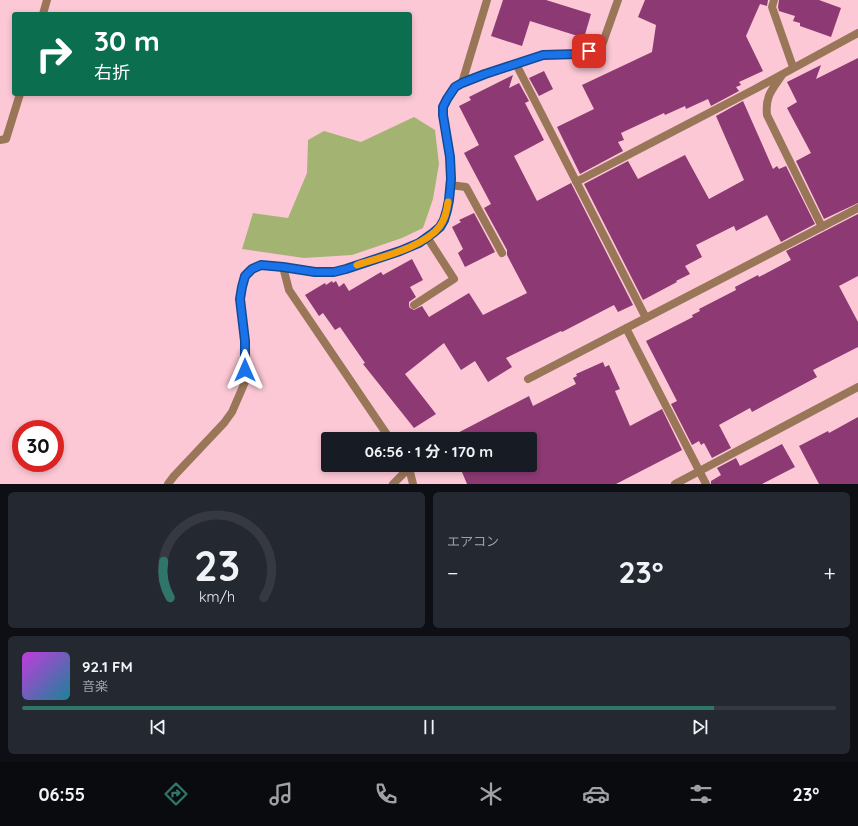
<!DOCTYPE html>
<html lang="ja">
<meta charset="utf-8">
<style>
body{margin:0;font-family:Quicksand,"Noto Sans JP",sans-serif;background:#242831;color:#f1f3f6;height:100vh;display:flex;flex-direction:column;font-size:15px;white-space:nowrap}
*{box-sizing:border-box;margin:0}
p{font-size:13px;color:#9ea1a6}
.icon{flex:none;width:22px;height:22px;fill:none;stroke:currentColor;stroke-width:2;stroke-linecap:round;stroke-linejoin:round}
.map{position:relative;height:484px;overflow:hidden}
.sheet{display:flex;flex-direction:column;gap:8px;padding:8px;background:#0d0f14;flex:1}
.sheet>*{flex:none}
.hud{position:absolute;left:12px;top:12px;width:400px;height:84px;border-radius:4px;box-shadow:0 2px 6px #0003;background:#0b6e4f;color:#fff;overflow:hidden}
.speed{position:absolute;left:12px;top:420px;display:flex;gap:8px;font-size:20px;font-weight:700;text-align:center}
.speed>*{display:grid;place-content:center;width:52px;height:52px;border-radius:50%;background:#171b24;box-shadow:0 2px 6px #0003;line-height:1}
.speed .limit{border:6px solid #d22;background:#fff;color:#111}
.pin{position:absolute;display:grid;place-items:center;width:34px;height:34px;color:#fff;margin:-17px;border-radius:8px;box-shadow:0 2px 6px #0006}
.me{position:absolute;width:44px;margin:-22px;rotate:0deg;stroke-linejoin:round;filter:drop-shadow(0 0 3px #0008)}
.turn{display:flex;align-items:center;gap:14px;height:84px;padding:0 16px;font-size:18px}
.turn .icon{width:52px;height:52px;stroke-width:2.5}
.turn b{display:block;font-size:28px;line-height:34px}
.big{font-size:30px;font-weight:700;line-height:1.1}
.sheet .widget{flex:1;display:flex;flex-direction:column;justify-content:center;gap:6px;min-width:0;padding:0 14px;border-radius:6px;background:#242831}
.sheet .dial{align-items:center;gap:0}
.dial svg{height:104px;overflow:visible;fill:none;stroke:#363941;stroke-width:7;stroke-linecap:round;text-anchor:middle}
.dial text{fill:#f1f3f6;stroke:none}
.song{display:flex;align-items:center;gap:12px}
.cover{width:48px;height:48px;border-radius:6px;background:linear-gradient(135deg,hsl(290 70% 55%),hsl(190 70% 35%))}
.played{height:4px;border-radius:2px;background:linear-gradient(90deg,#307569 85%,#363941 85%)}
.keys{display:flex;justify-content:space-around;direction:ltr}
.heat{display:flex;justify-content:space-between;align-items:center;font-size:22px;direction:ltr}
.sheet .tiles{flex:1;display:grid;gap:8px;grid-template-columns:1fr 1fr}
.widget:last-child{grid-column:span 2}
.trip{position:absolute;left:321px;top:432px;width:216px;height:40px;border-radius:4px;background:#171b24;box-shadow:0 2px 6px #0003;font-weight:700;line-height:40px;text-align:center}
.tab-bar{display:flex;height:64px;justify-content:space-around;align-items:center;background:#090b0e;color:#9ea1a6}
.tab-bar .icon{width:28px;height:28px}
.tab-bar .selected{color:#307569}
.tab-bar b{font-size:18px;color:#f1f3f6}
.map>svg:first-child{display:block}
.green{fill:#a3b472}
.building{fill:#8c3974}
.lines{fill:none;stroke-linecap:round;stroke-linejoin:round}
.street{stroke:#9a7659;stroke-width:8}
.route-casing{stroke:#114b97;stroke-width:10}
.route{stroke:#1a73e8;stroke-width:7}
.slow{stroke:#f59e0b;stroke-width:7}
</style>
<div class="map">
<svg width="858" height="484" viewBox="0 0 858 484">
<rect width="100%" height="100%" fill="#fcc8d6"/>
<path class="green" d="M 414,117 L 435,130 L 439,164 L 433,199 L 423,228 L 402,238 L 352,255 L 304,258 L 242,249 L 253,213 L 288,218 L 307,173 L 308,140 L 324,131 L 361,142 Z"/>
<path class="building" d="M 503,0 L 546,0 L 591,14 L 584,38 L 530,21 L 522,46 L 491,36 Z
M 645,0 L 768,0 L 767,6 L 760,4 L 746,36 L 763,71 L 739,82 L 741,85 L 736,87 L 739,91 L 711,106 L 708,99 L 686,109 L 685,106 L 665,115 L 664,113 L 621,133 L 624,140 L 618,142 L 623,151 L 580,174 L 557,127 L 594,109 L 582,85 L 652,52 L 656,25 L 638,17 Z
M 779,0 L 819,0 L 841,8 L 831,37 L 800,26 L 800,23 L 793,21 L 795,16 L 779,11 L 778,7 Z
M 858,58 L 858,203 L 824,219 L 796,161 L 811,153 L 787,108 L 797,102 L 787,82 L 821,65 L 816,79 Z
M 544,71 L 553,89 L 539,96 L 529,78 Z
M 513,75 L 509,88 L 519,83 L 529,101 L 525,103 L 544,140 L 514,156 L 537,201 L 571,183 L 633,305 L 618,312 L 614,305 L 562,332 L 561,331 L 506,358 L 512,367 L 488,382 L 475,361 L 461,370 L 444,343 L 405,374 L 436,414 L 414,428 L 363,364 L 365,363 L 340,327 L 335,330 L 323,313 L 319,316 L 305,295 L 325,283 L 326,285 L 332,281 L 333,283 L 336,281 L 339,287 L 344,283 L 349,291 L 381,272 L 383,275 L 412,259 L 423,280 L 410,287 L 416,297 L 409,302 L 409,306 L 410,308 L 414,310 L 422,306 L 429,317 L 469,293 L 483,315 L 527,293 L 507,255 L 507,250 L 484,208 L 491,204 L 464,153 L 479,145 L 459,106 L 471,100 L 469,97 Z
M 743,101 L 773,169 L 777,166 L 779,169 L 786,166 L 815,224 L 781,242 L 767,215 L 736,231 L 734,226 L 696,245 L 702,257 L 685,266 L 690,274 L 676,281 L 677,282 L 643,300 L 584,184 L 628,161 L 638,179 L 685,155 L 709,199 L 744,180 L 716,116 Z
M 474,213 L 495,252 L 465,267 L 458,253 L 463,249 L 452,227 L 461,222 L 459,220 Z
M 858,214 L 858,276 L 839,286 L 858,322 L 858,347 L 813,370 L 817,377 L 752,412 L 750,408 L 719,425 L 731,448 L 712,458 L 704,443 L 701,445 L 699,441 L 692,445 L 671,404 L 677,401 L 646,341 L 693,317 L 692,315 L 700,311 L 699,309 L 736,290 L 735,287 L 758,275 L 759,277 L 791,260 L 786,251 Z
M 603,362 L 605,367 L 609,365 L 620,389 L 615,391 L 630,426 L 662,409 L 682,450 L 616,484 L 467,484 L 459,465 L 530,465 L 530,439 L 446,439 L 529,396 L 533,406 L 576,384 L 573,378 L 577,376 L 576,374 Z
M 858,417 L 858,484 L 819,484 L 799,446 L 828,431 L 829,433 Z
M 782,444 L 795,467 L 762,484 L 711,484 L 711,481 L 721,475 L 717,468 L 736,458 L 740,466 Z"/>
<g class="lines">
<path class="street" d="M 774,0 L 772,7 L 793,67
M 43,14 L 47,0
M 516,64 L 646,318
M 782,75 C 772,90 765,96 767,115 L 822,227
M 462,83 L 487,0
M 0,140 L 6,139 L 20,94
M 576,182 L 755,89 L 858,33
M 450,185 L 466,187 L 502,253
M 283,267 L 289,290 L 390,439
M 414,305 L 454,279 L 427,237
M 626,328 L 706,484
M 528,379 L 858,208
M 408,466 L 409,468 L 413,484
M 168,484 L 174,476 L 224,423 L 232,412 L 245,382 L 245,341 L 240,299 L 242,287 L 245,277 L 252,269 L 261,265 L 283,267 L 315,272 L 334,272 L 347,269 L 400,251 L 419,243 L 433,233 L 440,227 L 444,220 L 447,210 L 449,200 L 451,179 L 450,157 L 443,115 L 443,107 L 447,99 L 455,87 L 462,83 L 485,74 L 543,55 L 578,54 L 601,48 L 618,0
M 393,484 L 409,468
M 675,484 L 858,387"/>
</g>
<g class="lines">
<defs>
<path id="route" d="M 245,370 L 245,341 L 240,299 L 242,287 L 245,276 L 252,269 L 261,265 L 283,267 L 315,272 L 334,272 L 346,269 L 400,251 L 419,243 L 433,233 L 440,227 L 444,220 L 447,210 L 449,200 L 451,179 L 450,157 L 443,115 L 443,107 L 447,99 L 455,87 L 462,83 L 485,74 L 543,55 L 578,54 L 589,51"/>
</defs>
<use href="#route" class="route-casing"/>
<use href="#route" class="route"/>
<path class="slow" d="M 357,265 C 381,257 425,247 440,226 C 445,219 447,210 448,202"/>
</g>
</svg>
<div class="speed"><div class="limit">30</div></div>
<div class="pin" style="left:589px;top:51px;background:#d93025"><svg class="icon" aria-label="arrive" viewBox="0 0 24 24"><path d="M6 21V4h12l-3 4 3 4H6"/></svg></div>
<svg class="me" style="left:245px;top:370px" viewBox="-20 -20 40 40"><path d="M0-17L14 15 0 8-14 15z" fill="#1a73e8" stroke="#fff" stroke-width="4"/></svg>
<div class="trip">06:56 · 1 分 · 170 m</div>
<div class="hud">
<div class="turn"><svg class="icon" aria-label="right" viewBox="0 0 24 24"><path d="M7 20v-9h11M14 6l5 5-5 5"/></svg><div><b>30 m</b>右折</div></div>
</div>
</div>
<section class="sheet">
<div class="tiles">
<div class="widget dial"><svg viewBox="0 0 100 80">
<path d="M14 69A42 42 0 1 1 86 69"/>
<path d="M14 69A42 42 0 0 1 9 41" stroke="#307569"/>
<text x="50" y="56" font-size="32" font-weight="700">23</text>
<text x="50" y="72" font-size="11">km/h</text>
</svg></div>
<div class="widget"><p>エアコン</p>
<div class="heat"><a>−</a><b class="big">23°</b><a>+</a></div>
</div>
<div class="widget">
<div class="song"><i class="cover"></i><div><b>92.1 FM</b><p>音楽</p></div></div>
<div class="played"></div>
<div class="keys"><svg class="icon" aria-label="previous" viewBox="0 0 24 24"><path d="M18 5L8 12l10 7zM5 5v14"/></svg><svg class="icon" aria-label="pause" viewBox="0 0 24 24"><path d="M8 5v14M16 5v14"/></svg><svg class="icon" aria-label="next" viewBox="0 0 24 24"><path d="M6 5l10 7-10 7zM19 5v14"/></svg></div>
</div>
</div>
</section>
<nav class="tab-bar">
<b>06:55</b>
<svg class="icon selected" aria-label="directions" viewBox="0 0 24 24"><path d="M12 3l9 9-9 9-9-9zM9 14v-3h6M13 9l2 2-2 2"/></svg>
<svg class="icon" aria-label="music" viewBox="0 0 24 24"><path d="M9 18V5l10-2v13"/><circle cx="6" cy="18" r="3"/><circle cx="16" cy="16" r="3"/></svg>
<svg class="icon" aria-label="phone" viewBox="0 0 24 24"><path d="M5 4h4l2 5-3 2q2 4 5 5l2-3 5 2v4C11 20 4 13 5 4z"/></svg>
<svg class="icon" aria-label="climate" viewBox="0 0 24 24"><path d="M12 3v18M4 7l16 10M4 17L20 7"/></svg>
<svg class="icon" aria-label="car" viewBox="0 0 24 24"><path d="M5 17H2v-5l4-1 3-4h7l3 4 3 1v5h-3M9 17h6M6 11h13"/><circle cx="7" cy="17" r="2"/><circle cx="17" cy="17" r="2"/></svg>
<svg class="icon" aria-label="filters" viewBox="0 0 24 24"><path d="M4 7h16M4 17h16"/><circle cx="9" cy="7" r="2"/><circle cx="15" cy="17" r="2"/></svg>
<b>23°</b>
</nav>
